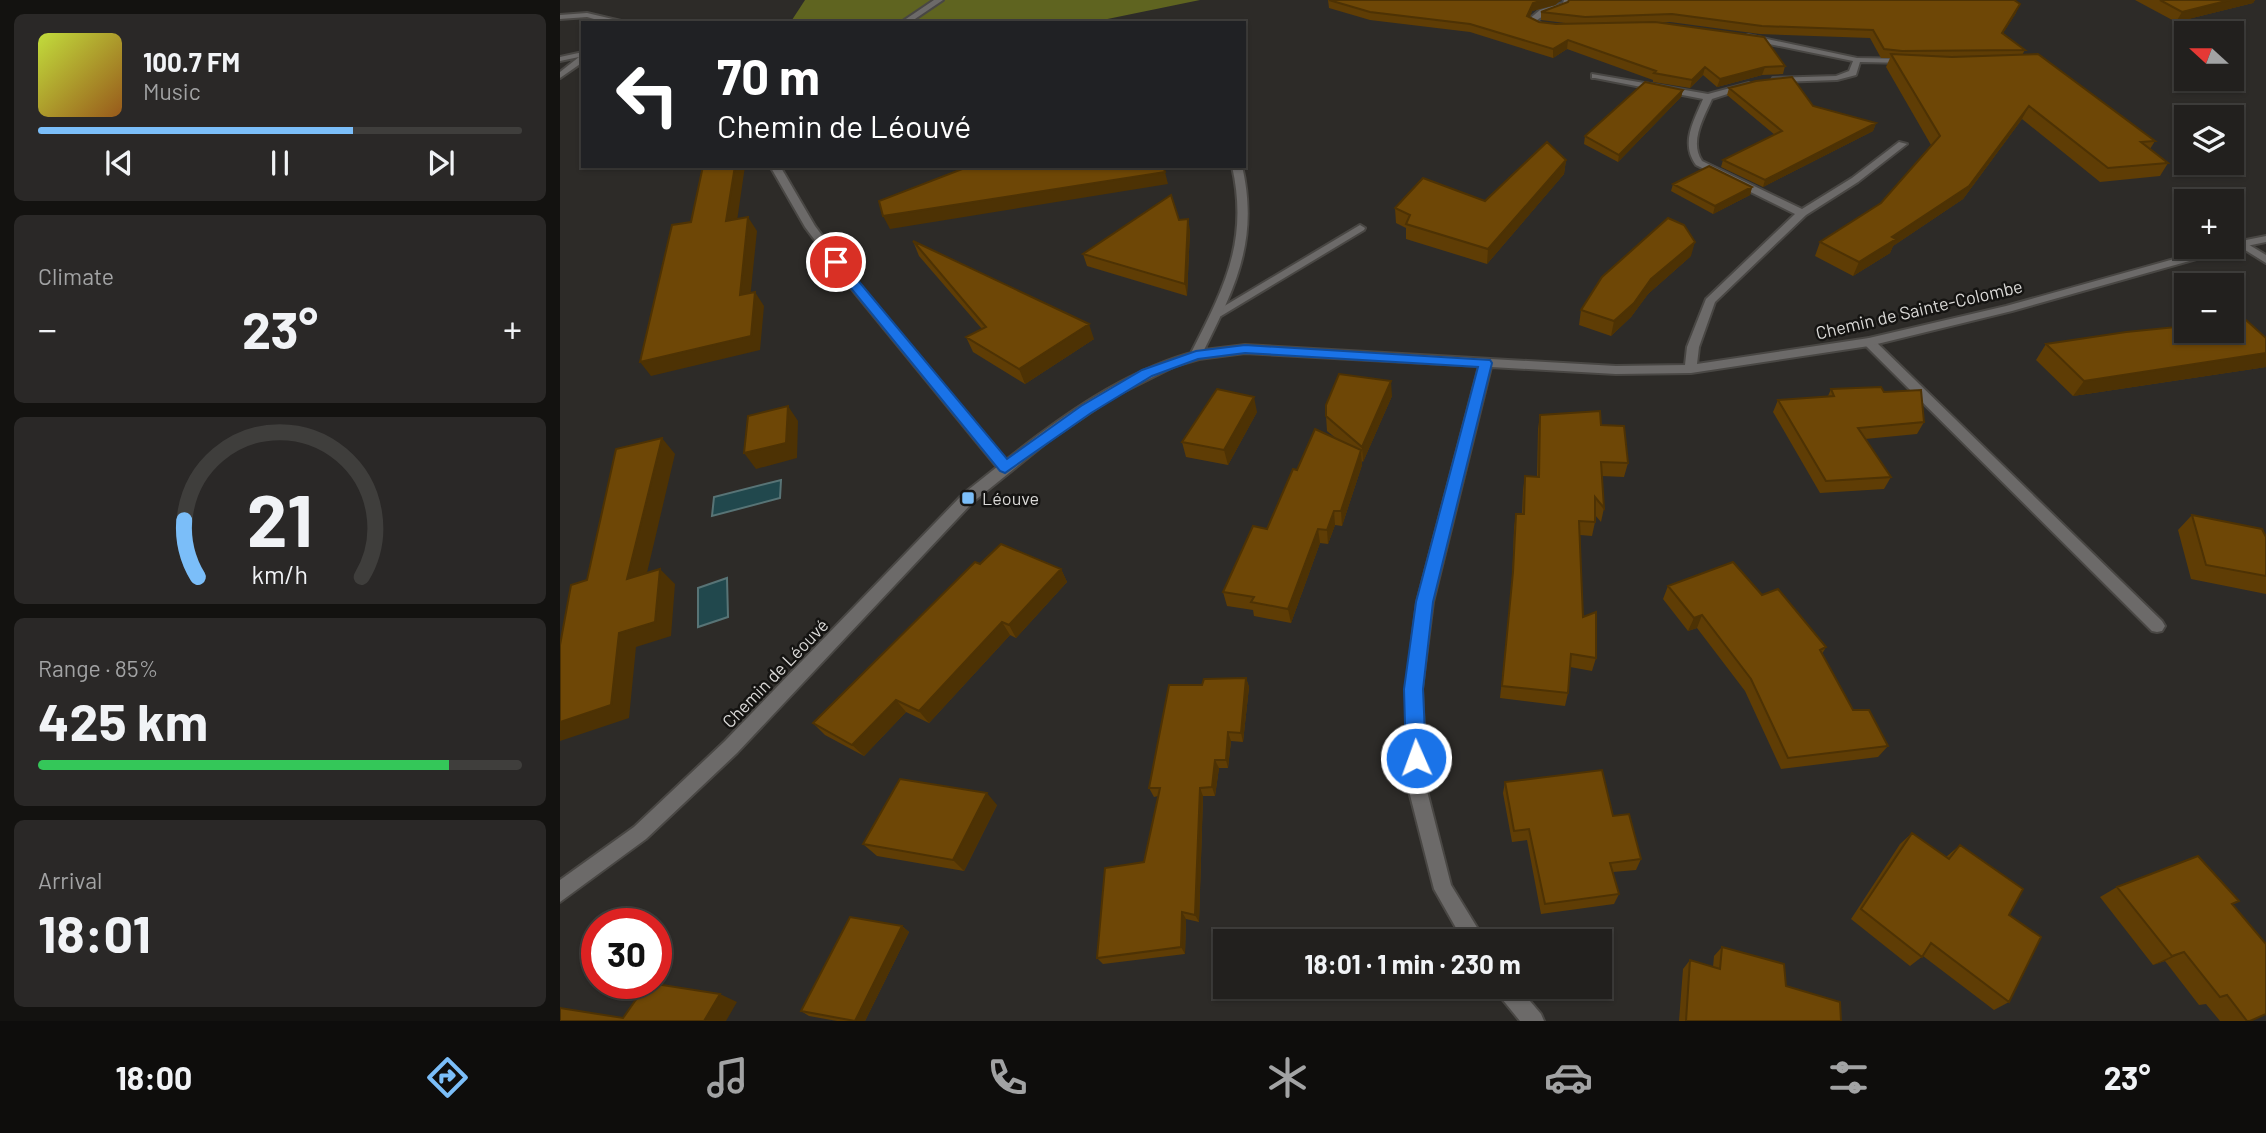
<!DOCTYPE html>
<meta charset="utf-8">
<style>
body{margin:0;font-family:Barlow,sans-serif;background:#2a2827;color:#f1f3f6;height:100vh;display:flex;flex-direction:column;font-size:26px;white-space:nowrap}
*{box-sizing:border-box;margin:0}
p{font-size:23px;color:#a2a3a4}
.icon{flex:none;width:38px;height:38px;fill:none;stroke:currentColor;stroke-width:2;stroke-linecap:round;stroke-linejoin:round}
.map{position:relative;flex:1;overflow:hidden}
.side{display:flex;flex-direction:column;gap:14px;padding:14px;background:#131210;width:560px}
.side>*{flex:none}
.hud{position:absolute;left:21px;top:21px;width:665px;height:147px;border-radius:0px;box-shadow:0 2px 5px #0004,0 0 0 2px #3f3e3c;background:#202124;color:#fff;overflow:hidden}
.needle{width:46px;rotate:291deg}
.tools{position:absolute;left:1614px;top:21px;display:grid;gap:14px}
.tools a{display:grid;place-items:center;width:70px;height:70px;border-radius:0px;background:#22201e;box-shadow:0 2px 5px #0004,0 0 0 2px #3f3e3c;font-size:35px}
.speed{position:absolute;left:21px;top:908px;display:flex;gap:14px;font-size:35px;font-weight:700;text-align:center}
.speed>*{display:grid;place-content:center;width:91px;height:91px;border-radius:50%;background:#22201e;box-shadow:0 2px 5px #0004,0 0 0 2px #3f3e3c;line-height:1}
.speed .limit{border:10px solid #d22;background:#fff;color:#111}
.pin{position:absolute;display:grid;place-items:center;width:60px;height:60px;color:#fff;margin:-30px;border:4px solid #fff;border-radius:50%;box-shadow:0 2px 7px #0007}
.me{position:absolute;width:77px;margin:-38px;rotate:358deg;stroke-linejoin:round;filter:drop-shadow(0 0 5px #0008)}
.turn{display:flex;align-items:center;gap:24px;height:147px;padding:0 21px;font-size:32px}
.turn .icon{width:91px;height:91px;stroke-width:2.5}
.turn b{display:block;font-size:49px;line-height:60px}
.big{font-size:52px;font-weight:700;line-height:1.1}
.side .tile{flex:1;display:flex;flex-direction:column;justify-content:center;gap:10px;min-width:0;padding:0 24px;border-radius:10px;background:#2a2827}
.side .dial{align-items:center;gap:0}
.dial svg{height:182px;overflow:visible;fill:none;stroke:#3f3e3c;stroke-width:7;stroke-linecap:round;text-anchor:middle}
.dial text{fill:#f1f3f6;stroke:none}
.song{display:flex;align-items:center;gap:21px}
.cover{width:84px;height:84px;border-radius:10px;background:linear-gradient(135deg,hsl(70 70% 55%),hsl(30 70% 35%))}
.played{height:7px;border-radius:4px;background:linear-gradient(90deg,#7bbef9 65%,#3f3e3c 65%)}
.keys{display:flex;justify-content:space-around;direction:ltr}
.heat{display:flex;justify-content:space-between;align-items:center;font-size:38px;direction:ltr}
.charge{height:10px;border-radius:5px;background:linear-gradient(90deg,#34c759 85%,#3f3e3c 0)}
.trip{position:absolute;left:653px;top:929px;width:399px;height:70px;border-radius:0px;background:#22201e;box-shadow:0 2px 5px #0004,0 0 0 2px #3f3e3c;font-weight:700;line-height:70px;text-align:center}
.tabs{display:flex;height:112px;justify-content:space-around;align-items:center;background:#0e0d0c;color:#a2a3a4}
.tabs .icon{width:49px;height:49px}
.tabs .selected{color:#7bbef9}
.tabs b{font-size:32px;color:#f1f3f6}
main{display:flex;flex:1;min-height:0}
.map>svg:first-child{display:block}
.forest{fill:#5f6420}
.water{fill:#21484d;stroke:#587476;stroke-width:2}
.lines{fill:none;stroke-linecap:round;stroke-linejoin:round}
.service-casing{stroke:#494744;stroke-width:4}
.minor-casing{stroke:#494744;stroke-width:4}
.service{fill:#6c6a69;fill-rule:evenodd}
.minor{fill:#6c6a69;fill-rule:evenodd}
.wall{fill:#5f3d05}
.shaded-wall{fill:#4d3204}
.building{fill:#6e4706;stroke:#4d3204;stroke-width:2}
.route{fill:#1a73e8;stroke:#114b97;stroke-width:2}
.poi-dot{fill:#7bbef9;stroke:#151412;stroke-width:2.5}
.labels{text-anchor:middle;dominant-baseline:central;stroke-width:5;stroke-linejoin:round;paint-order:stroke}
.street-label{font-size:18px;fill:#dad9d7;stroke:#151412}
.poi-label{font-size:18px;fill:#dad9d7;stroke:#151412;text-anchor:start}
</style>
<main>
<section class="side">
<div class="tile">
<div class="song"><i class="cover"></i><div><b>100.7 FM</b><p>Music</p></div></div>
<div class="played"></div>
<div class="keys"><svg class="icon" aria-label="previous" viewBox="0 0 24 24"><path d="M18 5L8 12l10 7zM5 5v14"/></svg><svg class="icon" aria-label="pause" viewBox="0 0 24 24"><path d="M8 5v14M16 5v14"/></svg><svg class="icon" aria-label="next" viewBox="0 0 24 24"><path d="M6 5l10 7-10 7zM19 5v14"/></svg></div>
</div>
<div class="tile"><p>Climate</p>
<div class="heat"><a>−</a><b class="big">23°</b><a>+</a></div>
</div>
<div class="tile dial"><svg viewBox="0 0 100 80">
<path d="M14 69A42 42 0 1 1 86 69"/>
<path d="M14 69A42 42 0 0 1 8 44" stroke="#7bbef9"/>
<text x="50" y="56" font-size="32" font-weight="700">21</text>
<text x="50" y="72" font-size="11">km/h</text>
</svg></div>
<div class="tile"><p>Range · 85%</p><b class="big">425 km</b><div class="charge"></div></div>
<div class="tile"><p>Arrival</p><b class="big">18:01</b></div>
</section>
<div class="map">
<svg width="1706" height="1021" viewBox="0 0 1706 1021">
<rect width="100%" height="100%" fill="#2d2b28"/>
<path class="forest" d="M 245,0 L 640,0 L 528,23 L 230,23 Z"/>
<path class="water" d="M 221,480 L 220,498 L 152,516 L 154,497 Z
M 167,578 L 168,617 L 138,627 L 138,588 Z"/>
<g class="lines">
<defs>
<path id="service" d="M 27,13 L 61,21 L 62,23 L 48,23 L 27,17 L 0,19 L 0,15 Z
M 23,52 L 23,62 L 0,78 L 0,72 L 19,57 L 0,61 L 0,57 Z
M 800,225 L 805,228 L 804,230 L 661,316 L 653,316 L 651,314 Z
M 1681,240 L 1706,255 L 1706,263 L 1677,245 L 1677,241 Z
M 1309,338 L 1313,339 L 1602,621 L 1605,626 L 1602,631 L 1597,632 L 1592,631 L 1305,345 L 1303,342 Z"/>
<path id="minor" d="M 374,0 L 383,0 L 349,23 L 340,23 Z
M 1004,0 L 1012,0 L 1009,6 L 986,14 L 977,20 L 981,24 L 990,26 L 990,30 L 975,28 L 968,20 L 980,10 L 1003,3 Z
M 1188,35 L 1297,58 L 1348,59 L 1352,61 L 1348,63 L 1300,62 L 1296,75 L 1277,80 L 1216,82 L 1212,80 L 1213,78 L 1276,76 L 1289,71 L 1293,61 L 1185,39 L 1184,37 Z
M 1032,74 L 1148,94 L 1189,83 L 1189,87 L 1152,99 C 1144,117 1129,142 1142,161 L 1242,209 L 1292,178 L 1339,142 L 1347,144 L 1298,182 L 1246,215 L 1155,302 L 1139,347 L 1137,364 L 1309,338 L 1446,306 L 1657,247 L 1671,247 L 1671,243 L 1706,236 L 1706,242 L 1672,249 L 1452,311 L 1309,346 L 1131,373 L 1056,374 L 931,367 L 873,602 L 862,689 L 867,791 L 891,885 L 926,942 L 904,942 L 874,889 L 849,791 L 846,689 L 857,602 L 919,366 L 685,353 L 639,359 L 615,366 L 553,397 L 491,439 L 413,502 L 177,753 L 86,839 L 0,902 L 0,880 L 74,827 L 165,741 L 403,494 L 437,467 L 286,282 L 245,227 L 210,166 L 220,166 L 255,226 L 294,278 L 446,460 C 502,416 562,373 631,353 C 664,288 689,241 672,166 L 682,166 C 699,239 676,286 644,350 L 685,345 L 1056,366 L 1125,365 L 1127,347 L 1146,299 L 1235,214 L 1136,165 C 1120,143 1134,121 1143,99 L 1035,78 L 1032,78 Z
M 935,987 L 958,987 L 981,1014 L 984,1021 L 960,1021 L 938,994 Z"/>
</defs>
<use href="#service" class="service-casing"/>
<use href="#minor" class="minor-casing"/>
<use href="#service" class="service"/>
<use href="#minor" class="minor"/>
</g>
<path class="wall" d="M 768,0 L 1001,0 L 995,5 L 972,11 L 970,17 L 979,22 L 996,24 L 1013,24 L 981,20 L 981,12 L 1456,13 L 1443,33 L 1465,50 L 1462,55 L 1595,141 L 1590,149 L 1608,163 L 1600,176 L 1540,182 L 1462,119 L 1403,199 L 1333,246 L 1330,253 L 1293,276 L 1255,256 L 1260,242 L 1321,203 L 1371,145 L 1326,67 L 1330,58 L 1321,58 L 1310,38 L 1200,34 L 1110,22 L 1099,23 L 1225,66 L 1223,74 L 1202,75 L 1157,87 L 1143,75 L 1130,88 L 1093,82 L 1093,80 L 1007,49 L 993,58 L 910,32 L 810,20 L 769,8 Z
M 1575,0 L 1695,0 L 1693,3 L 1616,22 Z
M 1169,88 L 1253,106 L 1316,123 L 1313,131 L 1203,187 L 1161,167 L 1163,160 L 1215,135 L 1167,95 Z
M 1123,90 L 1121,97 L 1058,162 L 1024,144 L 1025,136 Z
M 1006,160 L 1004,174 L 927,264 L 846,239 L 846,228 L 836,223 L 835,208 L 925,201 Z
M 1113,184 L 1192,187 L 1190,195 L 1153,214 L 1111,191 Z
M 619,220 L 630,230 L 627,296 L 527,266 L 523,254 Z
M 353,241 L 534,339 L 465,384 L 413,352 L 406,337 L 422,329 L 359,256 Z
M 1131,256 L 1088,294 L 1071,317 L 1051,336 L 1019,325 L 1021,310 Z
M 1706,338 L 1706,367 L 1513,396 L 1476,360 L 1486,344 Z
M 1271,389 L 1324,392 L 1364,422 L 1357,434 L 1305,439 L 1331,477 L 1324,489 L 1260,493 L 1213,412 L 1218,400 L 1268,396 Z
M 832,396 L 803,462 L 802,461 L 802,465 L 782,526 L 775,525 L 768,544 L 760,543 L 731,623 L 694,616 L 693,610 L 667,606 L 663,592 L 707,529 L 737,470 L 777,439 L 767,431 L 766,416 Z
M 697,412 L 668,465 L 626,457 L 622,442 Z
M 980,415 L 1041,425 L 1068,463 L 1064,477 L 1042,476 L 1044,508 L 1041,522 L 1035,515 L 1035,522 L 1032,536 L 1020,535 L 1023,617 L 1036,658 L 1032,671 L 1010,667 L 1008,693 L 1005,706 L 940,698 L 952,585 L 954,528 L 956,514 L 962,514 L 963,490 L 965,476 L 977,477 L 978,429 Z
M 1632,515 L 1706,537 L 1706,594 L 1631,579 L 1618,530 Z
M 501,569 L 507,582 L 456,638 L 450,635 L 369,723 L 346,712 L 304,756 L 265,735 L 253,723 Z
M 1108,586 L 1202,595 L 1266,647 L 1262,654 L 1293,710 L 1328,746 L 1318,757 L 1221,769 L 1185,691 L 1137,628 L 1128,631 L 1103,599 Z
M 686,678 L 689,687 L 683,742 L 671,741 L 668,768 L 659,768 L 655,796 L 643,796 L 639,922 L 626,919 L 625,954 L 543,964 L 537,958 L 584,862 L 598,796 L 594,797 L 589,788 Z
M 945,782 L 1053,816 L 1081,859 L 1076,870 L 1053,872 L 1059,894 L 1054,904 L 981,914 L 967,840 L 952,842 L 943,793 Z
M 437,805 L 404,871 L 317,856 L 303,844 Z
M 1352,833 L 1386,857 L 1400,845 L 1449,915 L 1449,1002 L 1434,1010 L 1363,956 L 1350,966 L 1291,919 L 1340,844 Z
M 1557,887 L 1679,901 L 1672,905 L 1690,1021 L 1660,1021 L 1646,1004 L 1639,1005 L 1605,961 L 1593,965 L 1540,897 Z
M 342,926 L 349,932 L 305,1021 L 277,1021 L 249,1016 L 241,1011 Z
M 1162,947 L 1226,986 L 1281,1021 L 1119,1021 L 1123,969 L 1130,960 L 1153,967 L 1154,956 Z"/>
<path class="shaded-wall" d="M 984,0 L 1001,0 L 995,5 L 972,11 L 967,24 L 967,16 L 973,3 Z
M 1670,0 L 1695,0 L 1693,3 L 1616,22 L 1622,12 Z
M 1460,4 L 1456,13 L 1438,41 L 1442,33 Z
M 1008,40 L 1007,49 L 993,58 L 993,49 Z
M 1145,67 L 1143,75 L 1130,88 L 1132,80 Z
M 1205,67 L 1202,75 L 1157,87 L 1160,79 Z
M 1123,90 L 1121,97 L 1058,162 L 1059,155 Z
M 1469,106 L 1462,119 L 1403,199 L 1333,246 L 1330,253 L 1293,276 L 1299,262 Z
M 1316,123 L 1313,131 L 1203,187 L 1205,180 Z
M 1006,160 L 1004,174 L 927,264 L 928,249 Z
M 175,166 L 185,166 L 175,235 L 166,221 Z
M 605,172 L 608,184 L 330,229 L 323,216 Z
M 1192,187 L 1190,195 L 1153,214 L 1155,206 Z
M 188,217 L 197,231 L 189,309 L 180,295 Z
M 628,219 L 630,230 L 627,296 L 625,284 Z
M 1135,242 L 1131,256 L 1088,294 L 1071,317 L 1051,336 L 1054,321 L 1091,279 Z
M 195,292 L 204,306 L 200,350 L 91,376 L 80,362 Z
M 529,324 L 534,339 L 465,384 L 459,369 Z
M 1706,353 L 1706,367 L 1513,396 L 1524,381 Z
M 831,381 L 832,396 L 803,462 L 802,447 Z
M 694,397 L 697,412 L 668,465 L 664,450 Z
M 228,406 L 238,421 L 237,458 L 196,469 L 184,453 Z
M 102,438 L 115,454 L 82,594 L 67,579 Z
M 801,450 L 802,465 L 782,526 L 781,511 Z
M 774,511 L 775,525 L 768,544 L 767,530 Z
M 758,529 L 760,543 L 731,623 L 728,609 Z
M 100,569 L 115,584 L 111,636 L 76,647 L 69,718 L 0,741 L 0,722 Z
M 501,569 L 507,582 L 456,638 L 449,625 Z
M 1142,615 L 1137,628 L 1128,631 L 1134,618 Z
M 442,622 L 450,635 L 369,723 L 359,711 Z
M 686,678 L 689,687 L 683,742 L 681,733 Z
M 336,700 L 346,712 L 304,756 L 292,745 Z
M 668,732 L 671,741 L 668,768 L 666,760 Z
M 655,760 L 659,768 L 655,796 L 652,787 Z
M 640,788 L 643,796 L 639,922 L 635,915 Z
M 427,793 L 437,805 L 404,871 L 393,860 Z
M 622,912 L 626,919 L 625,954 L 621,947 Z
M 342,926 L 349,932 L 305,1021 L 295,1021 Z
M 1624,952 L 1605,961 L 1593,965 L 1612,956 Z
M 160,994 L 177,1002 L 166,1021 L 144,1021 Z"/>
<path class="building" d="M 769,0 L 984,0 L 973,3 L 967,16 L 979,22 L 996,24 L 1095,22 L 1204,37 L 1225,66 L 1205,67 L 1160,79 L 1145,67 L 1132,80 L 1094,73 L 1096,71 L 1008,40 L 993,49 L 910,24 L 810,12 Z
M 1009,0 L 1454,0 L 1460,4 L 1442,33 L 1465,50 L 1342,51 L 1324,49 L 1313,30 L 1202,26 L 1112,14 L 1025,17 L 981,12 L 1008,2 Z
M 1600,0 L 1670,0 L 1622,12 Z
M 1331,54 L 1392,57 L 1478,54 L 1595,141 L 1581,142 L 1608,163 L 1548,168 L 1469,106 L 1409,186 L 1332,237 L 1336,239 L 1299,262 L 1260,242 L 1321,203 L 1380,136 Z
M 1232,77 L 1253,106 L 1316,123 L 1205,180 L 1163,160 L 1222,131 L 1169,88 L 1196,81 Z
M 1085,82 L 1123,90 L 1059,155 L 1025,136 Z
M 987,142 L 1006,160 L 928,249 L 846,224 L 850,215 L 835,208 L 863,178 L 925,201 Z
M 143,166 L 175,166 L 166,221 L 188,217 L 180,295 L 195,292 L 191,336 L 80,362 L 112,225 L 131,222 Z
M 410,166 L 603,166 L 605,172 L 323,216 L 319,201 Z
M 1149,166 L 1192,187 L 1155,206 L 1113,184 Z
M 611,195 L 619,220 L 628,219 L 625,284 L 523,254 Z
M 1108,218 L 1124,225 L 1135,242 L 1091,279 L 1074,303 L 1054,321 L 1021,310 L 1042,277 Z
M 353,241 L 529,324 L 459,369 L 406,337 L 426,327 Z
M 1686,320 L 1706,338 L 1706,353 L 1524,381 L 1486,344 L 1566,332 L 1626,326 L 1626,331 L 1671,331 L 1671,322 Z
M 779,374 L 831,381 L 802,447 L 766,416 L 766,405 Z
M 1321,387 L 1324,392 L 1361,390 L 1364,422 L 1298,428 L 1331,477 L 1266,481 L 1218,400 L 1274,396 L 1271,389 Z
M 657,389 L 694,397 L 664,450 L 622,442 Z
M 228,406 L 226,443 L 184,453 L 188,416 Z
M 1040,411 L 1041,425 L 1064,426 L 1068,463 L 1041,462 L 1044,508 L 1035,497 L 1035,522 L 1019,521 L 1023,617 L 1036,612 L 1036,658 L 1011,654 L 1008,693 L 942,686 L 953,572 L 956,514 L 964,514 L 965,476 L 979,477 L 980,415 Z
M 755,429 L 801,450 L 781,511 L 774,511 L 767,530 L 758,529 L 728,609 L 691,602 L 694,597 L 663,592 L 693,526 L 707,529 L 733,469 L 737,470 Z
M 102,438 L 67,579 L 100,569 L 95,622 L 59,633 L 51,705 L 0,722 L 0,645 L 11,585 L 27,580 L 56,449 Z
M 1632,515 L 1702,529 L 1706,537 L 1706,576 L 1646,565 Z
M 441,544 L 501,569 L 449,625 L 442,622 L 359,711 L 336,700 L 292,745 L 253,723 L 415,562 L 420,564 Z
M 1173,562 L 1202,595 L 1218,589 L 1266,647 L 1260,650 L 1293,710 L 1309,710 L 1328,746 L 1228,758 L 1191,679 L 1142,615 L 1134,618 L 1108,586 Z
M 686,678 L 681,733 L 668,732 L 666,760 L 655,760 L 652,787 L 640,788 L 635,915 L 622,912 L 621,947 L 537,958 L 545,868 L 584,862 L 600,788 L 589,788 L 609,685 L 642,685 L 644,679 Z
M 1042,770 L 1053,816 L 1069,814 L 1081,859 L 1050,863 L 1059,894 L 985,904 L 969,829 L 954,831 L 945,782 Z
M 340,779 L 427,793 L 393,860 L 303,844 Z
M 1352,833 L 1389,859 L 1400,845 L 1463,889 L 1449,915 L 1481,937 L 1449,1002 L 1371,943 L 1362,957 L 1301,909 Z
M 1638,856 L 1679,901 L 1672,904 L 1706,944 L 1706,1014 L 1690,1021 L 1687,1021 L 1667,995 L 1660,997 L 1624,952 L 1612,956 L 1557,887 Z
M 290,917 L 342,926 L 295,1021 L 241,1011 Z
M 1162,947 L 1224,964 L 1226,986 L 1280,1002 L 1281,1021 L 1126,1021 L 1130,960 L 1160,969 Z
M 87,984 L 96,984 L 160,994 L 144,1021 L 0,1021 L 0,1008 L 63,1018 Z"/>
<path class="route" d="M 276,259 L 281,260 L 447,459 L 521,406 L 582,370 L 636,351 L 685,345 L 930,360 L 932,363 L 873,602 L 863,689 L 866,758 L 863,764 L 856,767 L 849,764 L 846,758 L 844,689 L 856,602 L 918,367 L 685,353 L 638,359 L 592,376 L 531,413 L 445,473 L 440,471 L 272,265 L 270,262 Z"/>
<rect class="poi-dot" x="401" y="491" width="14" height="14" rx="3.5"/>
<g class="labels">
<g class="street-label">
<text transform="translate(1359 309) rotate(-13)">Chemin de Sainte-Colombe</text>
<text transform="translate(215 673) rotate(-46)">Chemin de Léouvé</text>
</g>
<g class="poi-label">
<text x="422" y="498">Léouve</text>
</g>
</g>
</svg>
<div class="tools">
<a><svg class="needle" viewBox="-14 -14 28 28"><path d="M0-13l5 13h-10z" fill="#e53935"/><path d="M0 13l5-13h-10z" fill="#a2a3a4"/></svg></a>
<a><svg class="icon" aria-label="layers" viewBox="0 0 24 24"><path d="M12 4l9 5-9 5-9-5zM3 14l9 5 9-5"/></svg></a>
<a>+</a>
<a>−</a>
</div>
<div class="speed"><div class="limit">30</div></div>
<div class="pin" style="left:276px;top:262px;background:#d93025"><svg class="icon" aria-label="arrive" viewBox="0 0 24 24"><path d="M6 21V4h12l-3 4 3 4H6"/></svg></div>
<svg class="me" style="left:856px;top:758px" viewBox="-20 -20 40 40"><circle r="17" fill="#1a73e8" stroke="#fff" stroke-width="3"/><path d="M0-11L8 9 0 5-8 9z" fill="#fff"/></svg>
<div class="trip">18:01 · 1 min · 230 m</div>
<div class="hud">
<div class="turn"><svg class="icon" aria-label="left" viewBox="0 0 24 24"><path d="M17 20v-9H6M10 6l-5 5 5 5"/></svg><div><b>70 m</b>Chemin de Léouvé</div></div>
</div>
</div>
</main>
<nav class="tabs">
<b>18:00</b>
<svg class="icon selected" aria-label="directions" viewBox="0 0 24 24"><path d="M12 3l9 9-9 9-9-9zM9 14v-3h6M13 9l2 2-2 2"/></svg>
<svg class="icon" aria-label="music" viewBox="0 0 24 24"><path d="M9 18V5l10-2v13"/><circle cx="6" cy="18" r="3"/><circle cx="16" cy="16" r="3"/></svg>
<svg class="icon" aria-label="phone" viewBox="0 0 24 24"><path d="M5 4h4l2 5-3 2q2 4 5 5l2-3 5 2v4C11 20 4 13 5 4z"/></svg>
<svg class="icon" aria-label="climate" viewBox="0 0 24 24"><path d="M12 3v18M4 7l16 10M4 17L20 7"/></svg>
<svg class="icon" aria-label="car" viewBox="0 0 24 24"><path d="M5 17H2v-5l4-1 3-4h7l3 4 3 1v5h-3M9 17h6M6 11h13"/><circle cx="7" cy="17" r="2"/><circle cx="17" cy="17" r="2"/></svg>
<svg class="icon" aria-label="filters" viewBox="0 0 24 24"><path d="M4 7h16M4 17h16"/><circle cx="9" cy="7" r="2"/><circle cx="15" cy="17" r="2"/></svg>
<b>23°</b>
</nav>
